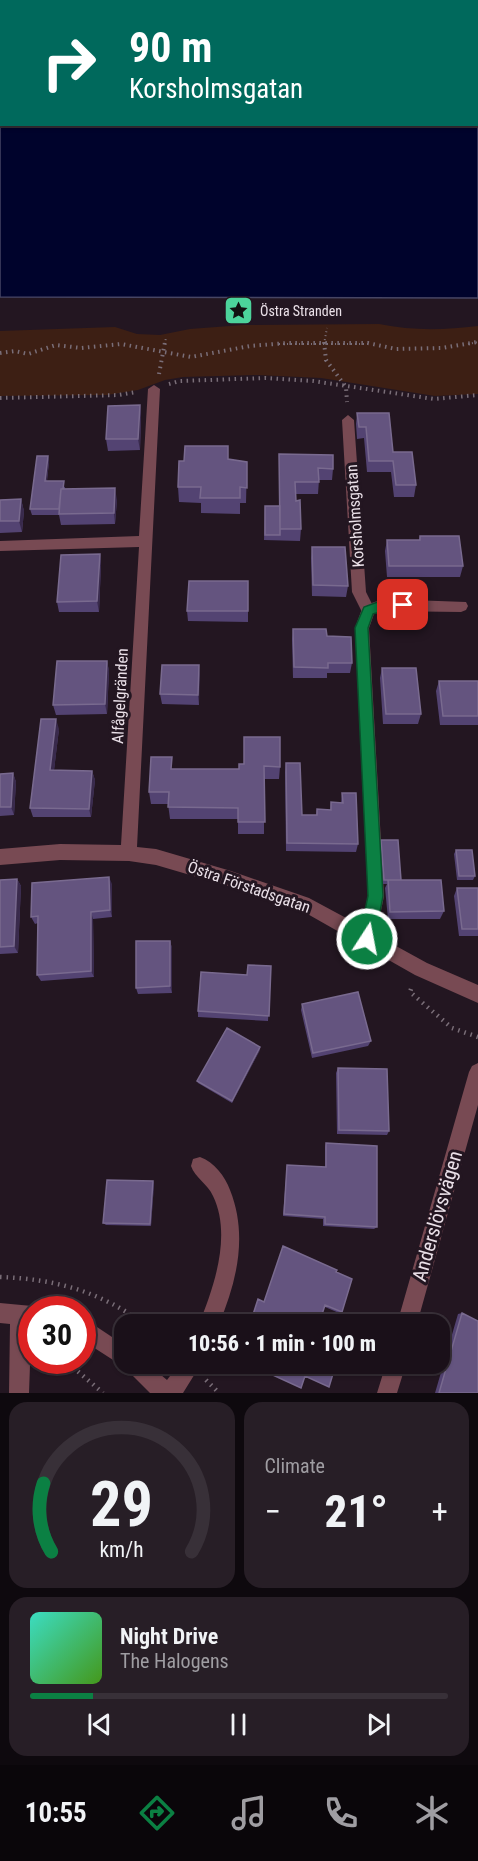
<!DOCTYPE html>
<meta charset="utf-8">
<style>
body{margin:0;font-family:"Roboto Condensed",sans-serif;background:#271e26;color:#f1f3f6;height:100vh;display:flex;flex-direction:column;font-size:22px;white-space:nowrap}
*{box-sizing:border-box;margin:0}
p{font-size:20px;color:#9f9da2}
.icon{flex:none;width:33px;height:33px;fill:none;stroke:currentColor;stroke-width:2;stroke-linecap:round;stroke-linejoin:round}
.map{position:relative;height:1393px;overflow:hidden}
.panel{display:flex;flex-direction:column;gap:9px;padding:9px;background:#0e090e;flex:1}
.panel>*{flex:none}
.guide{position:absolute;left:0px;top:0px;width:478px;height:126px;box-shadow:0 2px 4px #0004,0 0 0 2px #383038;background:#00695c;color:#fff;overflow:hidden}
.speed{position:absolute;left:18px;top:1296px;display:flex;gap:12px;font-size:30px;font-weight:700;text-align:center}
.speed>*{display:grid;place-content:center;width:78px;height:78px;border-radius:50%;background:#1a1019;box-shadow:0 2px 4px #0004,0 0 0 2px #383038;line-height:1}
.speed .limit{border:9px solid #d22;background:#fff;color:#111}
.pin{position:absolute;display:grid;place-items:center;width:51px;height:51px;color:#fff;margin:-26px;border-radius:12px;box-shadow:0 3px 9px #0006}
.me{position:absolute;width:66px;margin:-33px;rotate:11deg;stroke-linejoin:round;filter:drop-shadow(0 0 4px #0008)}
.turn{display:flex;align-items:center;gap:21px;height:126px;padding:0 30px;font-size:27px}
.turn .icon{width:78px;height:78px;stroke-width:2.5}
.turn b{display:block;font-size:42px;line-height:51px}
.big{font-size:45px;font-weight:800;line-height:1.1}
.panel .card{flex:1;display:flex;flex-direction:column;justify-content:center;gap:9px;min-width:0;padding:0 21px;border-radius:18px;background:#271e26}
.panel .dial{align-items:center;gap:0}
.dial svg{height:156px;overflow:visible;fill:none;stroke:#383038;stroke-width:7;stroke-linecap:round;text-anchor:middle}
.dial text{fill:#f1f3f6;stroke:none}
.song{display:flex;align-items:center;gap:18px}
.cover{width:72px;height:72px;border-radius:9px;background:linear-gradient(135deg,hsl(170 70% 55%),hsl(100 70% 35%))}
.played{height:6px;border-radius:3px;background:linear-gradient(90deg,#0b8043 15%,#383038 15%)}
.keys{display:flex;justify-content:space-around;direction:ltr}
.heat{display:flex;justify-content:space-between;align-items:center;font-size:33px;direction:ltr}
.panel .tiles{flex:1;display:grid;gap:9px;grid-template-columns:1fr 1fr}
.card:last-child{grid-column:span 2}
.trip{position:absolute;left:114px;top:1314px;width:336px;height:60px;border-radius:18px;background:#1a1019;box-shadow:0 2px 4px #0004,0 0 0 2px #383038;font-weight:800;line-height:60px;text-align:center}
.tab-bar{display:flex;height:96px;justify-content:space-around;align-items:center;background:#0a060a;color:#9f9da2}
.tab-bar .icon{width:42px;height:42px}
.tab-bar .selected{color:#0b8043}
.tab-bar b{font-size:27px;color:#f1f3f6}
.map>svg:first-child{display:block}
.green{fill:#3d1f14}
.water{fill:#00032c;stroke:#464564;stroke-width:1.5;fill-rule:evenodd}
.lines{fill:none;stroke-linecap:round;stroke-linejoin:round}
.path-far2{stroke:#7a6e78;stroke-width:2;stroke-dasharray:1 3;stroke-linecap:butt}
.path-far1{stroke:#7a6e78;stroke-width:4;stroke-dasharray:1.5 4.5;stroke-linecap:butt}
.path{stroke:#7a6e78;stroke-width:4.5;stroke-dasharray:1.5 5;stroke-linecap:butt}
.lane{fill:#784a53;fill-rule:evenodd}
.street{fill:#784a53;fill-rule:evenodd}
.wall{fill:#534372}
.shaded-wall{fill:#392a4c}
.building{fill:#64547f;stroke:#796a8f;stroke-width:1.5}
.route{fill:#0b8043;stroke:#07532c;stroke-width:1.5}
.labels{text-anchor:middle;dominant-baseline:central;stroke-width:6;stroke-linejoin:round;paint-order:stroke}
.far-poi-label{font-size:14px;fill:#eae0e8;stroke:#231621;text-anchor:start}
.street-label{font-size:16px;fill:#eae0e8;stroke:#231621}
.near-street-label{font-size:20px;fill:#eae0e8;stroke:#231621}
</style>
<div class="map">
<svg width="478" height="1393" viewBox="0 0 478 1393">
<rect width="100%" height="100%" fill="#231621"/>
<path class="green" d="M 379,324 C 413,331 444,330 478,326 L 478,394 L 435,396 L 321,378 L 257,375 L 183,377 L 165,380 L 138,390 L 107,395 L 0,396 L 0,331 L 115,327 L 137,334 L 160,335 L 190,329 L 243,325 Z"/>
<path class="water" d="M 0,0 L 478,0 L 478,298 L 0,297 ZM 2,2 L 477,2 L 477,124 L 2,124 Z"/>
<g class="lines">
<path class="path-far2" d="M 165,344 L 166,337
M 279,344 L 371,344
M 324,344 L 327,328
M 468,344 L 478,342"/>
<path class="path-far1" d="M 324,342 L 326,360 L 346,387 L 347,402
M 0,353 L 15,351 L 28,354 L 56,345 L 81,348 L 121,344 L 191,357 L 250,346 L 287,343 L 368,343 L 396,349 L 442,348 L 477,342
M 159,374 L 165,342
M 169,384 L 180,381 L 266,378 L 313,381 L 434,399 L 478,395
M 0,398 L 119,395 L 136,392"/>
<path class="path" d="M 411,989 L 410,992 L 452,1028 L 478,1037
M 0,1277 C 54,1279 100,1291 144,1324
M 48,1360 L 74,1368 L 103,1393
M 206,1380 L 219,1393"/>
<path class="lane" d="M 348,415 L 354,420 L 366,592 L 375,610 L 373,614 L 363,614 L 352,592 L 342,420 Z"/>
<path class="street" d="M 154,385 L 160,389 L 137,847 L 156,849 L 231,871 L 309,898 L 361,926 L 368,896 L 355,628 L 363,606 L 383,599 L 466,602 L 468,606 L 466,610 L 461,612 L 383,611 L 374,614 L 369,628 L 384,896 L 376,935 L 427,963 L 478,985 L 478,1003 L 415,975 L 304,912 L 231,887 L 156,865 L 129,861 L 60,860 L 0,865 L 0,849 L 60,844 L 121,845 L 139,547 L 0,551 L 0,541 L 139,536 L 148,389 Z
M 478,1063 L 478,1105 L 417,1324 L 397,1324 L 469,1072 L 472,1066 Z
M 200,1157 C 214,1162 225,1176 230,1190 C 248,1235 237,1281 219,1324 L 199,1324 C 214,1287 232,1235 213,1196 C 208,1184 195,1178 191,1166 L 193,1159 Z
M 0,1303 L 32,1306 L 39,1310 L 32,1310 L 29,1393 L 9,1393 L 10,1324 L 0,1323 Z
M 82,1317 L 124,1345 L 124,1364 L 148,1364 L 167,1380 L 179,1364 L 201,1364 L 183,1393 L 150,1393 L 124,1367 L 82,1340 Z
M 386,1364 L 406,1364 L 397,1393 L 377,1393 Z"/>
</g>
<path class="wall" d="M 140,405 L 141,417 L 140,450 L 108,451 L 106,439 Z
M 357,413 L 393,452 L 416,485 L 414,497 L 394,497 L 391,472 L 367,472 L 364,438 L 357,439 L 356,424 Z
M 279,454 L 333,469 L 332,480 L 319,480 L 318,494 L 296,494 L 296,501 L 301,529 L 300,541 L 264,540 L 265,506 L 279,506 Z
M 48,456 L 49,462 L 47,481 L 65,487 L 65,489 L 117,500 L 115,524 L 61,525 L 59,515 L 32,515 L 30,509 Z
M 228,459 L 247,462 L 246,503 L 240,503 L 240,514 L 201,513 L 201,503 L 179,502 L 178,487 Z
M 21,499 L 24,511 L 22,532 L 0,533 L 0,500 Z
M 420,536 L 463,566 L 460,577 L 387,577 L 385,551 L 387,540 L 419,540 Z
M 312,547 L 348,586 L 346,597 L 312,596 L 311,558 Z
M 100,554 L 101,565 L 99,612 L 59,612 L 57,602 Z
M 248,581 L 248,622 L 188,621 L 187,611 Z
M 293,629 L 327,636 L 352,663 L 350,673 L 327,673 L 327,678 L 293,678 L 292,639 Z
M 107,661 L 109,671 L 107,714 L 56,715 L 53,705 Z
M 199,665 L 199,705 L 162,704 L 160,694 Z
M 382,668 L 421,714 L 418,724 L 383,724 L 380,678 Z
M 439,681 L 478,681 L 478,725 L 440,725 L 436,691 Z
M 59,729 L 54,770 L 92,771 L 95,780 L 91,817 L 33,817 L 30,808 Z
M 286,763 L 302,815 L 316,815 L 317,809 L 330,810 L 331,802 L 341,803 L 342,793 L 358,844 L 356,852 L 286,851 L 285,772 Z
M 239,764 L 280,767 L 279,779 L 264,779 L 264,834 L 238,834 L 238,819 L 170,819 L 168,804 L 151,804 L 149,792 L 173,769 L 239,769 Z
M 13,773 L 16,782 L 14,815 L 0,816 L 0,774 Z
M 381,840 L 401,880 L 444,911 L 440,919 L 388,919 L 385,888 L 387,884 L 383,884 L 380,844 Z
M 456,850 L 475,876 L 473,880 L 457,880 L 454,854 Z
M 17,879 L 21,886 L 18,953 L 0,954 L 0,880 Z
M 112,884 L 112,917 L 93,919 L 94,977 L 41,981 L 37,975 L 38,923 L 35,924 L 31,917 Z
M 457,888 L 478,888 L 478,936 L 459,936 L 454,896 Z
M 170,941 L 172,948 L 172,993 L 138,994 L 136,988 Z
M 271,966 L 268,1021 L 198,1017 L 198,1011 L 247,975 Z
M 302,1004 L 371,1041 L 368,1046 L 312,1058 L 301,1010 Z
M 260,1050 L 232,1103 L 198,1083 L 197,1081 Z
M 338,1068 L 389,1131 L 387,1135 L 337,1134 L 336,1073 Z
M 326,1143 L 377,1227 L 374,1229 L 323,1226 L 323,1219 L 283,1216 L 287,1165 L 325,1167 L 325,1147 Z
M 153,1181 L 154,1184 L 151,1226 L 106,1225 L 103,1223 Z
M 336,1272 L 342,1312 L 339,1313 L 325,1307 L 264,1302 Z
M 462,1313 L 478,1393 L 435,1393 L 458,1314 Z"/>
<path class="shaded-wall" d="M 140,405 L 141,417 L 140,450 L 138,439 Z
M 48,456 L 49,462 L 46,487 L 45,481 Z
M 115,488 L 117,500 L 115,524 L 114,513 Z
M 21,499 L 24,511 L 22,532 L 19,521 Z
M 100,554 L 101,565 L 99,612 L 97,601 Z
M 107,661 L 109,671 L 107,714 L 105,704 Z
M 199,665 L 200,675 L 199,705 L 198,695 Z
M 56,719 L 59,729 L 53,779 L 50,770 Z
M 92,771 L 95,780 L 91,817 L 89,809 Z
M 13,773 L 16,782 L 14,815 L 11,807 Z
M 109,877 L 112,884 L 112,917 L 110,910 Z
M 17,879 L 21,886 L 18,953 L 14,946 Z
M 91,912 L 93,919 L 94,977 L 91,971 Z
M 170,941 L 172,948 L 172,993 L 170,986 Z
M 260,1047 L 260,1050 L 232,1103 L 232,1101 Z
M 153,1181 L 154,1184 L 151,1226 L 150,1224 Z"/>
<path class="building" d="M 140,405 L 138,439 L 106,439 L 108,406 Z
M 357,413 L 389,413 L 393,452 L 412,452 L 416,485 L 396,485 L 393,461 L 369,461 L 366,427 L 359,427 Z
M 185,446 L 228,446 L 228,459 L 247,462 L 247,488 L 240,487 L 240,498 L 200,498 L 201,487 L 178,487 L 179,461 L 184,461 Z
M 279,454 L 333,455 L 333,469 L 318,468 L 319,482 L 295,482 L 296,501 L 300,500 L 301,529 L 280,529 Z
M 37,456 L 48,456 L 45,481 L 64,481 L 63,489 L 61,489 L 59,509 L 30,509 Z
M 115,488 L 114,513 L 59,514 L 61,489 Z
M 21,499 L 19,521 L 0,521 L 0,500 Z
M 265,506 L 280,506 L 280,535 L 265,535 Z
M 420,536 L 459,536 L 463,566 L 389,566 L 387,540 L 420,540 Z
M 312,547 L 345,547 L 348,586 L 313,585 Z
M 100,554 L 97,601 L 57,602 L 61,555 Z
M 189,581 L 248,581 L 248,611 L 187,611 Z
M 293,629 L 326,629 L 327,636 L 351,637 L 352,663 L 328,663 L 328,668 L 294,667 Z
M 57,661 L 107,661 L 105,704 L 53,705 Z
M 162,665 L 199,665 L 198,695 L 160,694 Z
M 382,668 L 416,668 L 421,714 L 386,714 Z
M 439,681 L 478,681 L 478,716 L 443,716 Z
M 41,719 L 56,719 L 50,770 L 92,771 L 89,809 L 30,808 Z
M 244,737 L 280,737 L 280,767 L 264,766 L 265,822 L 238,822 L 238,808 L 168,807 L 169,792 L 149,792 L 151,757 L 172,757 L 171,769 L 239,769 L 239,764 L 244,764 Z
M 286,763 L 300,763 L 302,815 L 317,815 L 317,809 L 331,810 L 331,802 L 343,803 L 342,793 L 356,793 L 358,844 L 287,843 Z
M 13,773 L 11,807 L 0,807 L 0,774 Z
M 381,840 L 398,840 L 401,880 L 384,880 Z
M 456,850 L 472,850 L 475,876 L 459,876 Z
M 109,877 L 110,910 L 91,912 L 91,971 L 37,975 L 38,916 L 31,917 L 32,883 Z
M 17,879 L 14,946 L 0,947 L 0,880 Z
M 388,880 L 441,880 L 444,911 L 390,912 Z
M 457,888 L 478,888 L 478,929 L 462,929 Z
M 136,941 L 170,941 L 170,986 L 136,988 Z
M 248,965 L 271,966 L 269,1016 L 198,1011 L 201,972 L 247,975 Z
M 358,992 L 371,1041 L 313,1053 L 302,1004 Z
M 227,1028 L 260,1047 L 232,1101 L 197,1081 Z
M 338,1068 L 387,1069 L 389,1131 L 339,1130 Z
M 326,1143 L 377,1146 L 377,1227 L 325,1224 L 325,1217 L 284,1214 L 287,1165 L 326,1167 Z
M 107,1180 L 153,1181 L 150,1224 L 103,1223 Z
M 283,1246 L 337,1270 L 336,1272 L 352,1279 L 342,1312 L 325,1305 L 319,1324 L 250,1324 L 258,1299 L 264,1302 Z
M 462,1313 L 478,1321 L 478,1393 L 439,1393 Z
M 249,1364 L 336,1364 L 329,1387 L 305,1376 L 301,1388 Z"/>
<path class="route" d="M 383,600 L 403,600 L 409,605 C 403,614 384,610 373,614 L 368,628 L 383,896 L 375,939 L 373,945 L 367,947 L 362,945 L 359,939 L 368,896 L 355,628 L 364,607 Z"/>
<defs>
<symbol id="sight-square" viewBox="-11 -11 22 22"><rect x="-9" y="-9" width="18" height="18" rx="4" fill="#4cd39b" stroke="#231621"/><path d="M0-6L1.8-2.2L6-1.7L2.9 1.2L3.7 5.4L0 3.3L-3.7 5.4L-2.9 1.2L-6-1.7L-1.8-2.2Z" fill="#111"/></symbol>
</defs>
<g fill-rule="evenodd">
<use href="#sight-square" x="222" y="294" width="33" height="33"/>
</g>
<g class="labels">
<g class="far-poi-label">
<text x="260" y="311">Östra Stranden</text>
</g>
<g class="street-label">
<text transform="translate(355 516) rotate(-94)">Korsholmsgatan</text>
<text transform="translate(120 696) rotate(-87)">Alfågelgränden</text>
<text transform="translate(249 887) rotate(19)">Östra Förstadsgatan</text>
</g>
<g class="near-street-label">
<text transform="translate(437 1216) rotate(-74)">Anderslövsvägen</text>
</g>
</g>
</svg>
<div class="speed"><div class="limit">30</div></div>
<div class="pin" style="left:403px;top:605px;background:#d93025"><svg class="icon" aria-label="arrive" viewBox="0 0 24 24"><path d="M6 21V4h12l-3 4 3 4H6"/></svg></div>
<svg class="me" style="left:367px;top:939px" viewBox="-20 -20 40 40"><circle r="17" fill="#0b8043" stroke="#fff" stroke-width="3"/><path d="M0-11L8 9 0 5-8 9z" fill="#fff"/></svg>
<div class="trip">10:56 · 1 min · 100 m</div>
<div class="guide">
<div class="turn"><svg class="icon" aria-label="right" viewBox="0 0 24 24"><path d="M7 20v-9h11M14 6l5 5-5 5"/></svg><div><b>90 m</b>Korsholmsgatan</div></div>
</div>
</div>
<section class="panel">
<div class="tiles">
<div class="card dial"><svg viewBox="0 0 100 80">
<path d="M14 69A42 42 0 1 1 86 69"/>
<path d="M14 69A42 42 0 0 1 10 34" stroke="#0b8043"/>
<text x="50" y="56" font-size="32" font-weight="700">29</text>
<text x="50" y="72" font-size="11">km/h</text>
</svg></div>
<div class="card"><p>Climate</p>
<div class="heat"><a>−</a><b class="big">21°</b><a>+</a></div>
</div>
<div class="card">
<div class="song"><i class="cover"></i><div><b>Night Drive</b><p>The Halogens</p></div></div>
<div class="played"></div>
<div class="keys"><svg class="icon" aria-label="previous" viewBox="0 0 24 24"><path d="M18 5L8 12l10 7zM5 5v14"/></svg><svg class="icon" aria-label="pause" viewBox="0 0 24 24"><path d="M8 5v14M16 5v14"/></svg><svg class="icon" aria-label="next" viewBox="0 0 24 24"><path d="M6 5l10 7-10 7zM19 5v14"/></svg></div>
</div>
</div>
</section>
<nav class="tab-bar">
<b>10:55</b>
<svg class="icon selected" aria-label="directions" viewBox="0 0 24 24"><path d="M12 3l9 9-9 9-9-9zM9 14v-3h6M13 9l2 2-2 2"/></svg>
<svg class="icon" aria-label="music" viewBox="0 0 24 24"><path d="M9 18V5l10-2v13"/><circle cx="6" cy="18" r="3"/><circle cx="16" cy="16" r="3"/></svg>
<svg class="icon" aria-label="phone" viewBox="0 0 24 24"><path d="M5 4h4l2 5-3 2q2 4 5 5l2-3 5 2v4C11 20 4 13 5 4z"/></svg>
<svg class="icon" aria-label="climate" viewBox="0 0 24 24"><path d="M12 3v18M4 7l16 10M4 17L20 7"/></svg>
</nav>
